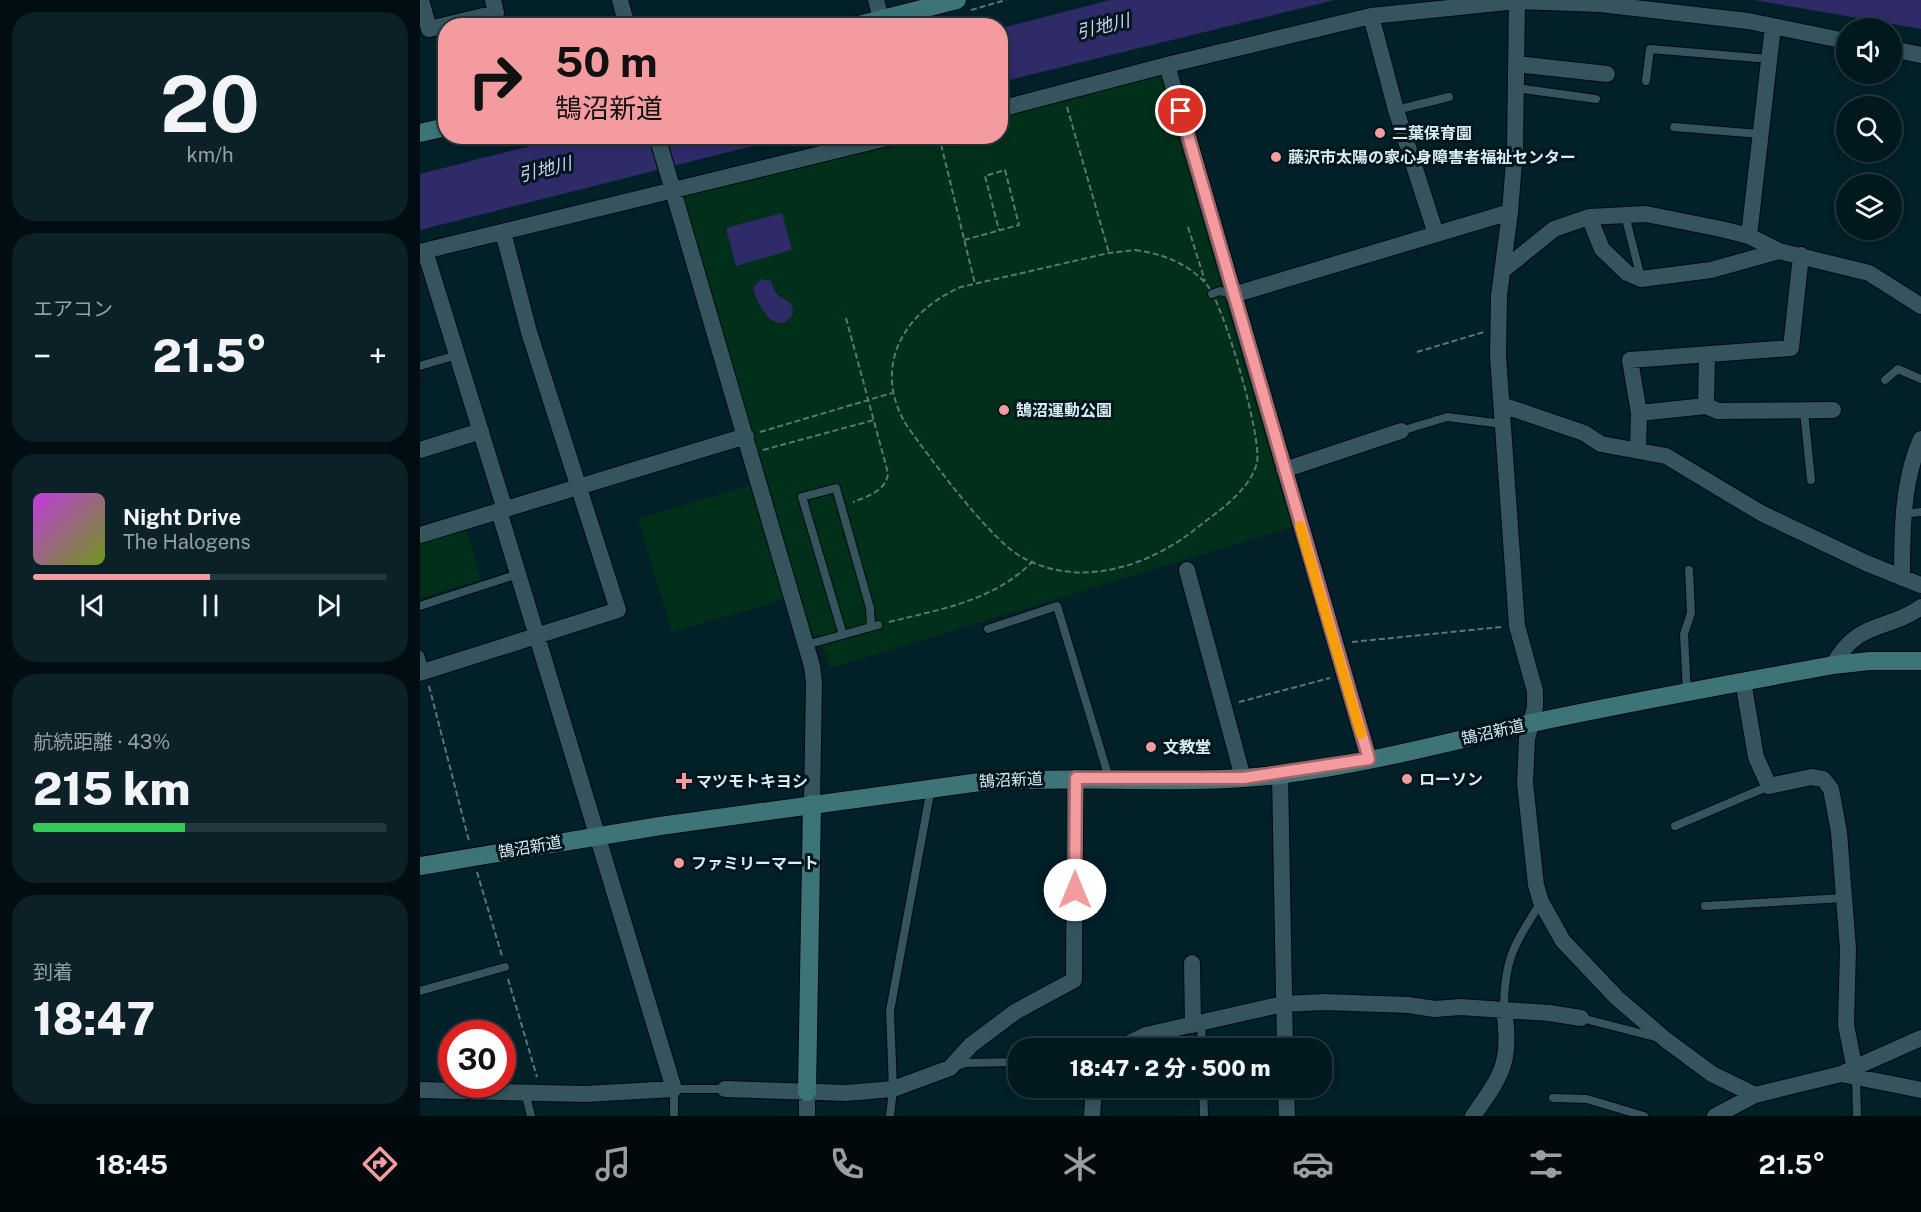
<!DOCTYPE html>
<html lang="ja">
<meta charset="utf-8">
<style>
body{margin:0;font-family:"Public Sans","Noto Sans JP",sans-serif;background:#0b2127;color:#f1f3f6;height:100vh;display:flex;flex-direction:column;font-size:22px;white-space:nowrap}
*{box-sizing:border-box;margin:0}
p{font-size:20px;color:#96a0a4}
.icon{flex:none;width:33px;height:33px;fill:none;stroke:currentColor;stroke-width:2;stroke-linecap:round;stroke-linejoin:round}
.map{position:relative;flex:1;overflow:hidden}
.side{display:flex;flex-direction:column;gap:12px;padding:12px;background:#010d10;width:420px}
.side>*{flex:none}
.banner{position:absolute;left:18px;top:18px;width:570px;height:126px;border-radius:24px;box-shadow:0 3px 9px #0003,0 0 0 2px #23373c;background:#f49b9f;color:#111;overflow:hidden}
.tools{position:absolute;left:1416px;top:18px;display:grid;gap:12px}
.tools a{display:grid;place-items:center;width:66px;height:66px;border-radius:50%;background:#01181e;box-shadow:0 3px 9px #0003,0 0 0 2px #23373c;font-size:30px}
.speed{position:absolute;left:18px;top:1020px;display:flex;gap:12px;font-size:30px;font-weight:700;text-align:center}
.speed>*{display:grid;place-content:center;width:78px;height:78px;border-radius:50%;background:#01181e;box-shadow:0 3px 9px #0003,0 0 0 2px #23373c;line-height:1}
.speed .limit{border:9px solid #d22;background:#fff;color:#111}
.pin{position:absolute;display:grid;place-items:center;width:51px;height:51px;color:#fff;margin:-26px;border:3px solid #fff;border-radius:50%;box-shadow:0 2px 6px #0007}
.me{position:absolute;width:66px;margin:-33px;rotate:0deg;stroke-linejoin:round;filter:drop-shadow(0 0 4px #0008)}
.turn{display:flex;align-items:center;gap:21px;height:126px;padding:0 18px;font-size:27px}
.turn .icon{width:78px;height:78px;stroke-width:2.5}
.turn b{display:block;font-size:42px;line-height:51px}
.big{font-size:45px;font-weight:800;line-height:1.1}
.side .tile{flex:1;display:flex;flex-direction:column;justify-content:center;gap:9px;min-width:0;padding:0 21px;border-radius:24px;background:#0b2127}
.side .dial{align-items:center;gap:0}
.dial b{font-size:78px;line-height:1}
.song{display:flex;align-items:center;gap:18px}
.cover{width:72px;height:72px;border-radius:9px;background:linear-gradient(135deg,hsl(290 70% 55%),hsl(80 70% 35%))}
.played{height:6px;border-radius:3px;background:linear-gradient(90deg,#f49b9f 50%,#23373c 50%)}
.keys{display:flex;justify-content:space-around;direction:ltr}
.heat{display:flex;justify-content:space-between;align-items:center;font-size:33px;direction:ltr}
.charge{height:9px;border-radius:4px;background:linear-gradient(90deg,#34c759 43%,#23373c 0)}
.trip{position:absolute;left:588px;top:1038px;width:324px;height:60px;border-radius:24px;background:#01181e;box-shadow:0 3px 9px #0003,0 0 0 2px #23373c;font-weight:800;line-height:60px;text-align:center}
.tab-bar{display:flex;height:96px;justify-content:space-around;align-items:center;background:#000a0c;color:#96a0a4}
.tab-bar .icon{width:42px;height:42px}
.tab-bar .active{color:#f49b9f}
.tab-bar b{font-size:27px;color:#f1f3f6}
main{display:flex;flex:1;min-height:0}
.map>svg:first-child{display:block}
.green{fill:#003019}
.water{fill:#2f2a68}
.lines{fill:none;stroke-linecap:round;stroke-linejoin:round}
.lane-casing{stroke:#00080f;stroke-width:10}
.street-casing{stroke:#00080f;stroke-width:18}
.secondary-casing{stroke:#00080f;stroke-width:20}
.path{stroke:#5b757c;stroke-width:2;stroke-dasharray:6 3;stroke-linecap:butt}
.lane{stroke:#35545e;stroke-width:8}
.street{stroke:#35545e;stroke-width:16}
.secondary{stroke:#3c7478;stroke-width:18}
.route-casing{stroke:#9f6567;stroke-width:15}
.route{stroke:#f49b9f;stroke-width:10}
.slow{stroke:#f59e0b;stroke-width:10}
.poi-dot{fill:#f49b9f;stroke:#01161c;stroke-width:2}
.labels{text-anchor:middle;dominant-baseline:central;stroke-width:6;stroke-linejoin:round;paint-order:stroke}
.poi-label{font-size:16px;font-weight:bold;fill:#daebf1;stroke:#01161c;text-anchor:start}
.street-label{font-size:16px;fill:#daebf1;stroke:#01161c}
.water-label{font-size:18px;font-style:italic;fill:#cdcff7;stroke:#01161c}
</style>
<main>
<section class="side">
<div class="tile dial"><b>20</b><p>km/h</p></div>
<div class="tile"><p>エアコン</p>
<div class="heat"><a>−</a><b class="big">21.5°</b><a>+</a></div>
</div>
<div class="tile">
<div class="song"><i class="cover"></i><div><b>Night Drive</b><p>The Halogens</p></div></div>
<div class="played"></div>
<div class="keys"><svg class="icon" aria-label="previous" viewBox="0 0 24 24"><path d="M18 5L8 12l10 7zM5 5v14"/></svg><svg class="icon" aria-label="pause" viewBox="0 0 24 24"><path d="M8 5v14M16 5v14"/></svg><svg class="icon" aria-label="next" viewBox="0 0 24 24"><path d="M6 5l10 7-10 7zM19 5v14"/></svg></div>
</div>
<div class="tile"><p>航続距離 · 43%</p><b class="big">215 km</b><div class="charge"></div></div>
<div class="tile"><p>到着</p><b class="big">18:47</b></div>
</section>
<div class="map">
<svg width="1501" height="1116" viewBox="0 0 1501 1116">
<rect width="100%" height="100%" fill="#012028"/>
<path class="green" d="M 739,74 L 744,78 L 876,526 L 410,668 L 400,640 L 392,635 L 262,196 L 493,137 L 580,136 L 581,114 Z
M 331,485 L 365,599 L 252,632 L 218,519 Z
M 46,529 L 61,580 L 0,598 L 0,543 Z"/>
<path class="water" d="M 690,0 L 915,0 L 581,82 L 581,28 Z
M 1334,0 L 1501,0 L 1501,29 Z
M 149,136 L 368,137 L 0,230 L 0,174 Z
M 362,213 L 372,250 L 316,266 L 306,228 Z
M 341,279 L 351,281 C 353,286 354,292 359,296 C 368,302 375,302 372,316 L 364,323 C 348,326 337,302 333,288 Z"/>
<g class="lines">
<defs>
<path id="lane" d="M 1226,81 L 1230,49 L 1349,59
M 1096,88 L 1176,99
M 976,110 L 1029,97
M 1254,127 L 1340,134
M 1205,215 L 1221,278
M 792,294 L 800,291 L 813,294
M 0,366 L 37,355
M 1465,380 L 1478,369 L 1501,379
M 1384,411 L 1391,480
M 981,431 L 1027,417 L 1083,424
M 1483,514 L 1501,512
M 0,606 L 98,574
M 568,629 L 637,606 L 689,778
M 423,635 L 382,497 L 416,488 L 450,608 L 451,627
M 386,645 L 458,625
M 0,655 L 5,671
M 1267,692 L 1264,634 L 1271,613 L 1269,570
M 1255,826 L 1349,786
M 1285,906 L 1424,898
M 0,991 L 85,967
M 1084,1010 C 1084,959 1094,945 1121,902
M 1161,1018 L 1239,1038
M 781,1023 L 782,1048
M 536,1066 L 546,1063 L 598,1062
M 1436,1076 L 1437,1116
M 783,1088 L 784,1116
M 105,1092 L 111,1116
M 1133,1098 L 1167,1099 L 1224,1116
M 254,1116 L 254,1089 L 305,1089
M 470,1116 L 473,1089 L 470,1011 L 511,788"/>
<path id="street" d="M 1,0 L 9,29 L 76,13 L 73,0
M 200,0 L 207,26
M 456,0 L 461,19
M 1097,0 L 1095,149 L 1090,212 L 1079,296 L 1078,356 L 1097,626 L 1115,691 L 1115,707 L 1107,739 L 1105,783 L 1116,885 L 1121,902 L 1143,941 L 1197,998 L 1246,1040 L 1292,1074 L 1335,1095
M 951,16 L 976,110 L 1016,234
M 1472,49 L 1501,55
M 1096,64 L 1187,74
M 747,65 L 949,759
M 580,109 L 747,65 L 951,16 L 1097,1 L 1180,4 L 1328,21 L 1426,41
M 237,136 L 392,666 L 394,683 L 392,804
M 1169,217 L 1182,249 L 1207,273 L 1221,279 L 1291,270 L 1359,251
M 1329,236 L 1353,26
M 5,251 L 85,510
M 0,252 L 475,136
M 1082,271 L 1134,229 L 1169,217 L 1226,214 L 1301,229 L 1329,236 L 1359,251 L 1449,273 L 1501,306
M 813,295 L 1090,212
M 1082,405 L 1164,433 L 1181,444 L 1246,456 L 1341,513 L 1446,563 L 1501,585
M 1286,406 L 1287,355
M 1219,413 L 1286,406 L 1298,411 L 1413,410
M 0,450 L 61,431
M 1218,451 L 1219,413 L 1210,360 L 1371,348 L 1381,255
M 864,470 L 981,431
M 0,535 L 326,436
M 767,570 L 823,778
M 1482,578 C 1482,532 1482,482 1501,439
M 1413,665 C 1439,619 1466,632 1501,607
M 0,673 L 198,610 L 109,332 L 83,232
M 1323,681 L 1336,757 L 1349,786 L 1391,777 L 1403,779 L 1411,789 L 1419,832 L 1428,949 L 1426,1025 L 1436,1075
M 860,774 L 865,1048
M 772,963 L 773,1025
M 699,1048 L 726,1035 L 863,1004 L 904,1002 L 988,1005 L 1015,1009 L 1040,1007 L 1129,1013 L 1161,1018
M 1425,1072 L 1501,1038
M 866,1088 L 867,1116
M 305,1089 L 426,1093 L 473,1089 L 530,1068 L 551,1045 L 595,1012 L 654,980 L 655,778
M 0,1090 L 165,1094 L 254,1089 L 79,511
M 387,1116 L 387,1092
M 672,1116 L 674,1088
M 1053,1116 C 1082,1075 1092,1062 1084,1010
M 1295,1116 L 1335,1095 L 1421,1074 L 1501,1090"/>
<path id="secondary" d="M 435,26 L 537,0
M 0,133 L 26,127
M 0,866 L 240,826 L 560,782 C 659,775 760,786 858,775 C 942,765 1025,743 1107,724 C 1209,702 1311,684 1413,665 L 1450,661 L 1501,661
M 387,1092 L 392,804"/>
</defs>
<use href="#lane" class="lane-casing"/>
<use href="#street" class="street-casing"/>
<use href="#secondary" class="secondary-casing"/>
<path class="path" d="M 551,10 L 586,0
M 647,107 L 689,253
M 519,136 L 555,284
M 768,227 L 785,281
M 544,240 L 599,225 L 585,170 L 565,176 L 579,230
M 715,250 C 743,254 768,263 787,285 C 804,305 842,437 837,462 C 831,491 794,514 773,531 C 725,568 656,589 600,556 C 568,537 510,458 487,426 C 451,368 483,312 541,287 L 689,253 Z
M 426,318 L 468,473 C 467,490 447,497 433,502
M 997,352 L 1064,332
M 340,432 L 472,393
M 343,450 L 454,420
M 469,622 C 521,609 574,601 613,561
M 932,642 L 1081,627
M 9,686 L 49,841
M 819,702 L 910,678
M 57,872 L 82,956
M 88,979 L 117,1077"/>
<use href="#lane" class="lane"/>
<use href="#street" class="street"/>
<use href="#secondary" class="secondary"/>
</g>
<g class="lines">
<defs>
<path id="route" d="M 655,890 L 656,778 L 823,778 L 949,759 L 761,111"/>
</defs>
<use href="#route" class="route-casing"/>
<use href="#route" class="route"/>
<path class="slow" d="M 880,526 L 941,734"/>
</g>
<g class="poi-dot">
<circle cx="960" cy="133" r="6"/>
<circle cx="856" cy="157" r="6"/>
<circle cx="584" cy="410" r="6"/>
<circle cx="731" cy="747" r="6"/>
<circle cx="987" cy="779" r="6"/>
<path d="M261 772h6v6h6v6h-6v6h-6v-6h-6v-6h6z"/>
<circle cx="259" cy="863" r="6"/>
</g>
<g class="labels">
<g class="poi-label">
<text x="972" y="133">二葉保育園</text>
<text x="868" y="157">藤沢市太陽の家心身障害者福祉センター</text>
<text x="596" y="410">鵠沼運動公園</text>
<text x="743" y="747">文教堂</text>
<text x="999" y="779">ローソン</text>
<text x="276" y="781">マツモトキヨシ</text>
<text x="271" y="863">ファミリーマート</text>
</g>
<g class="street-label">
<text transform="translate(1073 732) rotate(-13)">鵠沼新道</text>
<text transform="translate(591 780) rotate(-3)">鵠沼新道</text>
<text transform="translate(110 847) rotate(-10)">鵠沼新道</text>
</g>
<g class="water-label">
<text transform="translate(683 26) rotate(-14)">引地川</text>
<text transform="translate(125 169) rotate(-14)">引地川</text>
</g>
</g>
</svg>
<div class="tools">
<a><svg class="icon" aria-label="sound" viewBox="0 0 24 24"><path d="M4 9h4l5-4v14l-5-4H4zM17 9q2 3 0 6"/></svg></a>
<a><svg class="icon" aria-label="search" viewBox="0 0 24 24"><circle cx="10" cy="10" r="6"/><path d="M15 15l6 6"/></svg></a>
<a><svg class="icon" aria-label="layers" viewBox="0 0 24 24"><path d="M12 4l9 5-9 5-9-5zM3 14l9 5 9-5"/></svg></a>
</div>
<div class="speed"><div class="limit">30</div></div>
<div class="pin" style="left:761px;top:111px;background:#d93025"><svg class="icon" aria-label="arrive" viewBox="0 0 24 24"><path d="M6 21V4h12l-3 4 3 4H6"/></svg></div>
<svg class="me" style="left:655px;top:890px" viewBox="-20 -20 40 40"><circle r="19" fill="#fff"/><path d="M0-13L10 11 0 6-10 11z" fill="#f49b9f"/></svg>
<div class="trip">18:47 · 2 分 · 500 m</div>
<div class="banner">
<div class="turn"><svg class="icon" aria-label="right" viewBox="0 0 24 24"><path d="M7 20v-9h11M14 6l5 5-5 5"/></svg><div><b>50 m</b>鵠沼新道</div></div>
</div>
</div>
</main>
<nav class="tab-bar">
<b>18:45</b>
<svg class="icon active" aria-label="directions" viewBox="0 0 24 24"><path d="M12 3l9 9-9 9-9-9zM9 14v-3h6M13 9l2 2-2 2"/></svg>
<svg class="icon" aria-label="music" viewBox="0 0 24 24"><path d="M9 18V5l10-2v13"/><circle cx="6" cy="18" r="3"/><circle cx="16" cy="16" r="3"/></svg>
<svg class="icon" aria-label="phone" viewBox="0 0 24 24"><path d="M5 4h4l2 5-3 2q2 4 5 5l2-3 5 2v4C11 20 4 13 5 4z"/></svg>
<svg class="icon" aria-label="climate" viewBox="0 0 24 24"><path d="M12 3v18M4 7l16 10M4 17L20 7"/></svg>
<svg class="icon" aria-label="car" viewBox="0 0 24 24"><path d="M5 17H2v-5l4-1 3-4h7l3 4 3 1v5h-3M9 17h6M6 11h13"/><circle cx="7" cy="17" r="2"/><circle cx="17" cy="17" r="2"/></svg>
<svg class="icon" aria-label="filters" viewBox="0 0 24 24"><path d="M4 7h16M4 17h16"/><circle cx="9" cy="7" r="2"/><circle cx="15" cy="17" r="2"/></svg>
<b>21.5°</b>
</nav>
